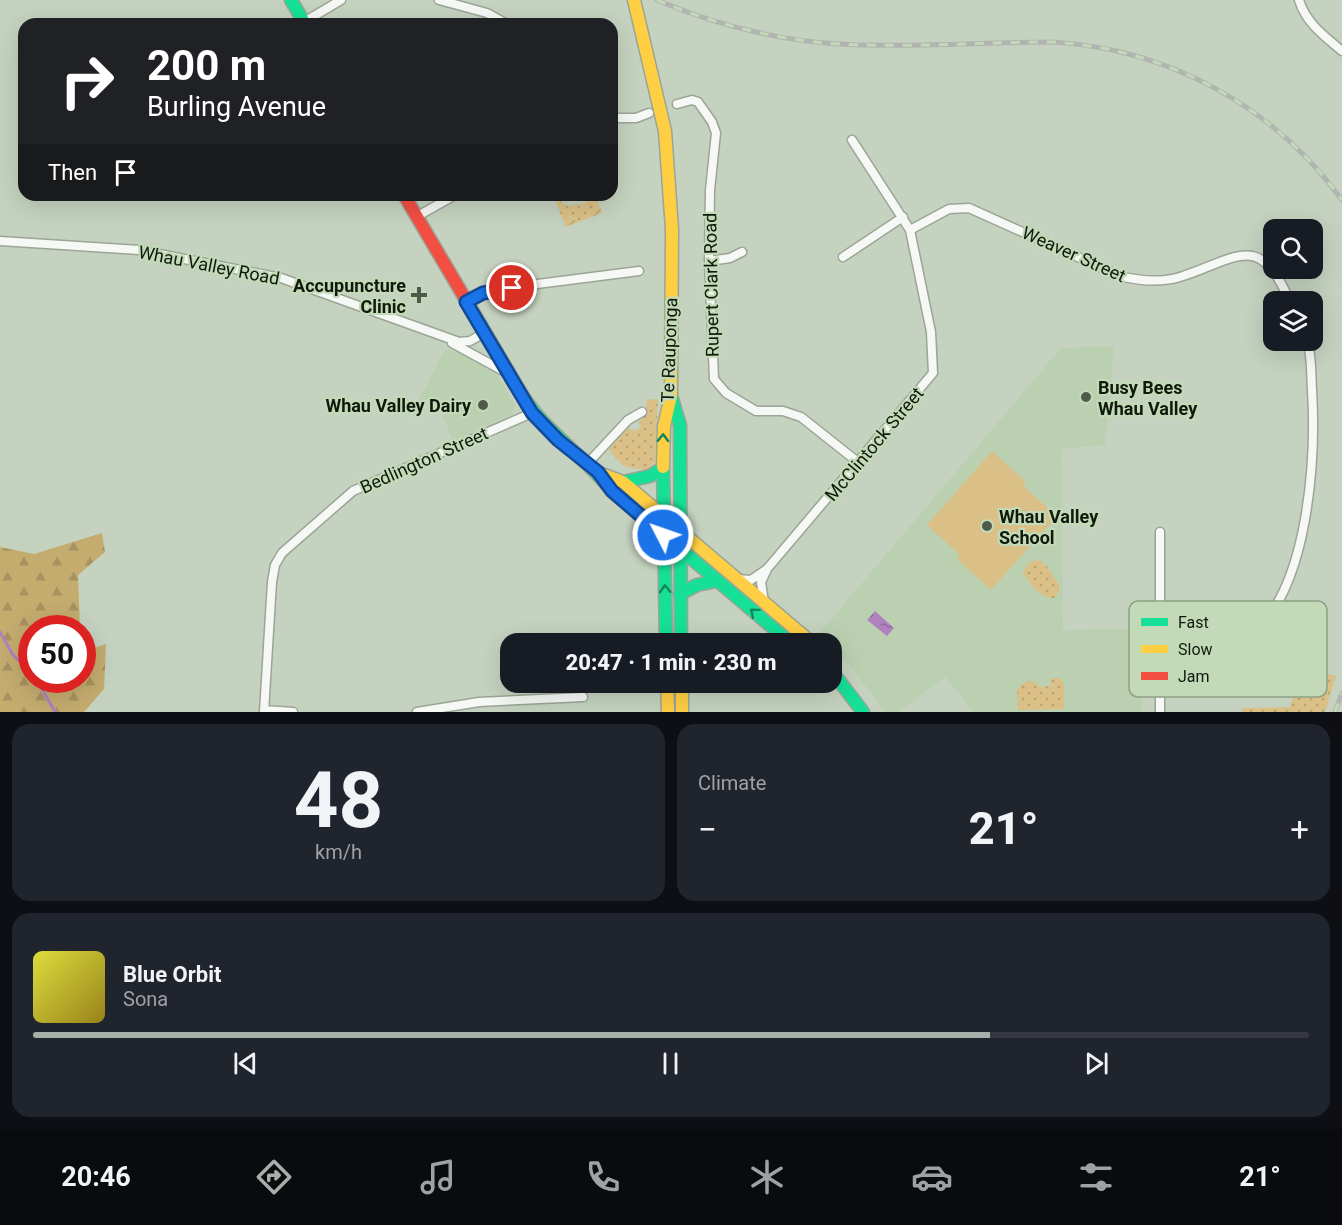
<!DOCTYPE html>
<meta charset="utf-8">
<style>
body{margin:0;font-family:Roboto,sans-serif;background:#20242c;color:#f1f3f6;height:100vh;display:flex;flex-direction:column;font-size:22px;white-space:nowrap}
*{box-sizing:border-box;margin:0}
p{font-size:20px;color:#9ea1a6}
.icon{flex:none;width:33px;height:33px;fill:none;stroke:currentColor;stroke-width:2;stroke-linecap:round;stroke-linejoin:round}
.map{position:relative;height:712px;overflow:hidden}
.sheet{display:flex;flex-direction:column;gap:12px;padding:12px;background:#0d0f14;flex:1}
.sheet>*{flex:none}
.banner{position:absolute;left:18px;top:18px;width:600px;height:183px;border-radius:18px;box-shadow:0 6px 24px #0002;background:#202124;color:#fff;overflow:hidden}
.fabs{position:absolute;left:1263px;top:219px;display:grid;gap:12px}
.fabs a{display:grid;place-items:center;width:60px;height:60px;border-radius:12px;background:#171b24;box-shadow:0 6px 24px #0002;font-size:30px}
.speed{position:absolute;left:18px;top:615px;display:flex;gap:12px;font-size:30px;font-weight:700;text-align:center}
.speed>*{display:grid;place-content:center;width:78px;height:78px;border-radius:50%;background:#171b24;box-shadow:0 6px 24px #0002;line-height:1}
.speed .limit{border:9px solid #d22;background:#fff;color:#111}
.pin{position:absolute;display:grid;place-items:center;width:51px;height:51px;color:#fff;margin:-26px;border:3px solid #fff;border-radius:50%;box-shadow:0 2px 6px #0007}
.me{position:absolute;width:66px;margin:-33px;rotate:311deg;stroke-linejoin:round;filter:drop-shadow(0 0 4px #0008)}
.turn{display:flex;align-items:center;gap:21px;height:126px;padding:0 30px;font-size:27px}
.turn .icon{width:78px;height:78px;stroke-width:2.5}
.turn b{display:block;font-size:42px;line-height:51px}
.then{display:flex;align-items:center;height:57px;padding:0 30px;background:#0003;gap:12px;font-size:22px}
.big{font-size:45px;font-weight:800;line-height:1.1}
.sheet .card{flex:1;display:flex;flex-direction:column;justify-content:center;gap:9px;min-width:0;padding:0 21px;border-radius:18px;background:#20242c}
.sheet .dial{align-items:center;gap:0}
.dial b{font-size:78px;line-height:1}
.song{display:flex;align-items:center;gap:18px}
.cover{width:72px;height:72px;border-radius:9px;background:linear-gradient(135deg,hsl(60 70% 55%),hsl(50 70% 35%))}
.played{height:6px;border-radius:3px;background:linear-gradient(90deg,#a8aea9 75%,#363941 75%)}
.keys{display:flex;justify-content:space-around;direction:ltr}
.heat{display:flex;justify-content:space-between;align-items:center;font-size:33px;direction:ltr}
.sheet .tiles{flex:1;display:grid;gap:12px;grid-template-columns:1fr 1fr}
.card:last-child{grid-column:span 2}
.trip{position:absolute;left:500px;top:633px;width:342px;height:60px;border-radius:18px;background:#171b24;box-shadow:0 6px 24px #0002;font-weight:800;line-height:60px;text-align:center}
.tabs{display:flex;height:96px;justify-content:space-around;align-items:center;background:#090b0e;color:#9ea1a6}
.tabs .icon{width:42px;height:42px}
.tabs .selected{color:#a8aea9}
.tabs b{font-size:27px;color:#f1f3f6}
.map>svg:first-child{display:block}
.built{fill:#bbd0b1}
.grass{fill:url(#grass-dots)}
.forest{fill:url(#forest-firs)}
.garden{fill:url(#garden-furrows)}
.pitch{fill:#dac086}
.water{fill:url(#water-ripples)}
.lines{fill:none;stroke-linecap:round;stroke-linejoin:round}
.stream{stroke:#af82bf;stroke-width:3}
.street-casing{stroke:#9ba596;stroke-width:11}
.fast-casing{stroke:#9ba596;stroke-width:15}
.slow-casing{stroke:#9ba596;stroke-width:15}
.jam-casing{stroke:#9ba596;stroke-width:15}
.street{stroke:#f6f8f5;stroke-width:8}
.fast{stroke:#16e098;stroke-width:12}
.slow{stroke:#ffcf43;stroke-width:12}
.jam{stroke:#f24e42;stroke-width:12}
.rail-casing{stroke:#b1b5b0;stroke-width:5}
.rail{stroke:#c2dab7;stroke-width:3;stroke-dasharray:9;stroke-linecap:butt}
.oneway{stroke:#138659}
.route-casing{stroke:#114b97;stroke-width:15}
.route{stroke:#1a73e8;stroke-width:10}
.poi-dot{fill:#4f5a4b;stroke:#c2dab7;stroke-width:2}
.labels{text-anchor:middle;dominant-baseline:central;stroke-width:4.5;stroke-linejoin:round;paint-order:stroke}
.street-label{font-size:18px;fill:#10190c;stroke:#c2dab7}
.poi-label{font-size:18px;font-weight:bold;fill:#10190c;stroke:#c2dab7;text-anchor:end}
.key{fill:#c2dab7;stroke:#8da084;stroke-width:1.5}
.key-label{font-size:16px;fill:#10190c}
</style>
<div class="map">
<svg width="1342" height="712" viewBox="0 0 1342 712">
<defs>
<pattern id="grass-dots" width="8" height="8" patternUnits="userSpaceOnUse" patternTransform="scale(1.5)"><rect width="8" height="8" fill="#dac086"/><path d="M2 2h.1M6 6h.1" fill="none" stroke="#baa472" stroke-width="1.8" stroke-linecap="round"/></pattern>
<pattern id="forest-firs" width="22" height="20" patternUnits="userSpaceOnUse" patternTransform="scale(1.5)"><rect width="22" height="20" fill="#c4ac6f"/><path d="M5 1l3.5 6h-7zM16 11l3.5 6h-7z" fill="#a7935f"/></pattern>
<pattern id="garden-furrows" width="10" height="10" patternUnits="userSpaceOnUse" patternTransform="scale(1.5)"><rect width="10" height="10" fill="#dac086"/><path d="M-1 1l2-2M0 10L10 0M9 11l2-2" fill="none" stroke="#baa472"/></pattern>
<pattern id="water-ripples" width="26" height="14" patternUnits="userSpaceOnUse" patternTransform="scale(1.5)"><rect width="26" height="14" fill="#af82bf"/><path d="M2 4q2-2 4 0t4 0M15 11q2-2 4 0t4 0" fill="none" stroke="#8d6a9a"/></pattern>
</defs>
<rect width="100%" height="100%" fill="#c5d2bf"/>
<path class="built" d="M 1114,346 L 1105,445 L 1062,449 L 1063,630 L 1140,629 L 1142,712 L 973,712 L 946,677 L 898,712 L 885,712 L 851,667 L 831,649 L 831,644 L 825,643 L 817,636 L 1061,348 Z
M 445,349 L 471,357 L 497,375 L 515,405 L 512,414 L 453,440 L 435,398 L 419,400 Z"/>
<path class="grass" d="M 553,195 L 567,206 L 579,204 L 583,211 L 580,203 L 586,203 L 591,195 L 596,195 L 598,212 L 577,221 L 569,216 L 564,222 Z
M 658,399 L 655,462 L 646,470 C 623,466 624,470 609,449 L 628,428 L 635,431 L 641,427 L 639,421 L 645,416 L 647,400 Z
M 1038,560 L 1045,564 L 1060,586 L 1056,598 C 1041,599 1029,584 1023,572 L 1030,562 Z
M 1305,661 L 1317,671 L 1336,676 L 1325,712 L 1242,712 L 1242,708 L 1290,707 Z
M 1051,678 L 1060,678 L 1064,684 L 1064,709 L 1018,710 L 1017,689 L 1025,682 L 1035,681 L 1039,687 L 1051,686 Z"/>
<path class="forest" d="M 102,533 L 105,552 L 78,575 L 80,628 L 32,628 L 32,680 L 82,680 L 83,652 L 106,644 L 104,689 L 84,712 L 0,712 L 0,547 L 34,554 Z"/>
<path class="garden" d="M 596,196 L 602,213 L 565,227 L 564,222 L 567,216 L 577,221 L 598,212 L 592,208 L 597,204 Z"/>
<path class="pitch" d="M 992,451 L 1026,482 L 1023,486 L 1057,516 L 991,590 L 957,559 L 960,555 L 927,525 Z"/>
<path class="water" d="M 875,611 L 894,628 L 887,636 L 867,620 Z"/>
<g class="lines">
<path class="stream" d="M 0,632 L 13,655 L 32,673
M 37,680 L 55,712"/>
<defs>
<path id="street" d="M 439,0 L 487,13 L 507,24
M 1299,0 C 1306,23 1324,36 1342,51
M 304,22 L 341,0
M 677,104 L 692,100 L 698,102 L 712,122 L 716,133 L 710,190 L 709,261 L 714,379 L 726,393 L 756,411 L 783,411 L 801,417 L 859,463
M 612,118 L 636,118 L 649,113
M 416,217 L 455,195
M 910,230 L 949,209 L 969,208 L 1120,276 C 1140,281 1160,283 1180,277 C 1237,259 1259,229 1290,302
M 0,241 L 139,250 L 281,278 L 459,342 L 470,341 L 484,333
M 843,257 L 903,217
M 709,261 L 730,258 L 742,252
M 466,302 L 491,290 L 639,271
M 452,343 L 507,373
M 588,463 L 628,420 L 642,412
M 1160,532 L 1160,712
M 737,579 L 751,580 L 767,569 L 933,373 L 931,332 L 910,230 L 852,140
M 764,602 L 761,582 L 767,569
M 1160,657 C 1193,654 1227,655 1254,632 C 1309,585 1316,457 1312,390 C 1311,374 1312,356 1307,340
M 264,710 L 293,712
M 264,712 L 272,582 L 275,565 L 282,553 L 353,491 L 532,413
M 417,712 L 479,702 L 583,697"/>
<path id="fast" d="M 291,0 L 305,24
M 519,390 C 543,431 583,454 612,491 L 792,644
M 671,396 L 680,425 L 681,644
M 663,467 L 666,644
M 623,482 L 650,476 L 663,468
M 680,594 L 697,585 L 716,581
M 831,670 L 863,712"/>
<path id="slow" d="M 634,0 L 665,131 L 672,229 L 671,396 L 664,426 L 663,467
M 599,473 L 623,482 L 813,644
M 667,682 L 668,712
M 682,682 L 682,712"/>
<path id="jam" d="M 404,195 L 519,390"/>
</defs>
<use href="#street" class="street-casing"/>
<use href="#fast" class="fast-casing"/>
<use href="#slow" class="slow-casing"/>
<use href="#jam" class="jam-casing"/>
<use href="#street" class="street"/>
<use href="#fast" class="fast"/>
<use href="#slow" class="slow"/>
<use href="#jam" class="jam"/>
<defs>
<path id="rail" d="M 657,0 C 713,24 777,40 838,44 C 910,48 982,42 1053,42 C 1168,49 1274,106 1342,200
M 1335,712 L 1342,693"/>
</defs>
<use href="#rail" class="rail-casing"/>
<use href="#rail" class="rail"/>
</g>
<defs><path id="oneway-chevron" d="M-2-3.5L2.5 0L-2 3.5" fill="none" stroke-width="1.6" stroke-linecap="round" stroke-linejoin="round" transform="scale(1.5)"/></defs>
<g class="oneway">
<use href="#oneway-chevron" transform="translate(663 438) rotate(-89)"/>
<use href="#oneway-chevron" transform="translate(665 589) rotate(-92)"/>
<use href="#oneway-chevron" transform="translate(754 612) rotate(-140)"/>
</g>
<g class="lines">
<defs>
<path id="route" d="M 512,288 L 483,293 L 466,302 L 532,413 L 558,440 L 598,472 L 612,491 L 663,535"/>
</defs>
<use href="#route" class="route-casing"/>
<use href="#route" class="route"/>
</g>
<g class="poi-dot">
<path d="M416 286h6v6h6v6h-6v6h-6v-6h-6v-6h6z"/>
<circle cx="1086" cy="397" r="6"/>
<circle cx="483" cy="405" r="6"/>
<circle cx="987" cy="526" r="6"/>
</g>
<g class="labels">
<g class="street-label">
<text transform="translate(1074 254) rotate(24)">Weaver Street</text>
<text transform="translate(209 265) rotate(11)">Whau Valley Road</text>
<text transform="translate(711 285) rotate(-91)">Rupert Clark Road</text>
<text transform="translate(669 350) rotate(-88)">Te Rauponga</text>
<text transform="translate(874 444) rotate(-50)">McClintock Street</text>
<text transform="translate(424 460) rotate(-24)">Bedlington Street</text>
</g>
<g class="poi-label">
<text x="406" y="285">Accupuncture<tspan x="406" dy="21">Clinic</tspan></text>
<text x="1098" y="387" text-anchor="start">Busy Bees<tspan x="1098" dy="21">Whau Valley</tspan></text>
<text x="471" y="405">Whau Valley Dairy</text>
<text x="999" y="516" text-anchor="start">Whau Valley<tspan x="999" dy="21">School</tspan></text>
</g>
</g>
<rect x="1129" y="601" width="198" height="96" rx="9" class="key"/>
<rect x="1141" y="618" width="27" height="8" fill="#16e098"/>
<rect x="1141" y="645" width="27" height="8" fill="#ffcf43"/>
<rect x="1141" y="672" width="27" height="8" fill="#f24e42"/>
<g class="key-label">
<text x="1178" y="628">Fast</text>
<text x="1178" y="655">Slow</text>
<text x="1178" y="682">Jam</text>
</g>
</svg>
<div class="fabs">
<a><svg class="icon" aria-label="search" viewBox="0 0 24 24"><circle cx="10" cy="10" r="6"/><path d="M15 15l6 6"/></svg></a>
<a><svg class="icon" aria-label="layers" viewBox="0 0 24 24"><path d="M12 4l9 5-9 5-9-5zM3 14l9 5 9-5"/></svg></a>
</div>
<div class="speed"><div class="limit">50</div></div>
<div class="pin" style="left:512px;top:288px;background:#d93025"><svg class="icon" aria-label="arrive" viewBox="0 0 24 24"><path d="M6 21V4h12l-3 4 3 4H6"/></svg></div>
<svg class="me" style="left:663px;top:535px" viewBox="-20 -20 40 40"><circle r="17" fill="#1a73e8" stroke="#fff" stroke-width="3"/><path d="M0-11L8 9 0 5-8 9z" fill="#fff"/></svg>
<div class="trip">20:47 · 1 min · 230 m</div>
<div class="banner">
<div class="turn"><svg class="icon" aria-label="right" viewBox="0 0 24 24"><path d="M7 20v-9h11M14 6l5 5-5 5"/></svg><div><b>200 m</b>Burling Avenue</div></div>
<div class="then">Then<svg class="icon" aria-label="arrive" viewBox="0 0 24 24"><path d="M6 21V4h12l-3 4 3 4H6"/></svg></div>
</div>
</div>
<section class="sheet">
<div class="tiles">
<div class="card dial"><b>48</b><p>km/h</p></div>
<div class="card"><p>Climate</p>
<div class="heat"><a>−</a><b class="big">21°</b><a>+</a></div>
</div>
<div class="card">
<div class="song"><i class="cover"></i><div><b>Blue Orbit</b><p>Sona</p></div></div>
<div class="played"></div>
<div class="keys"><svg class="icon" aria-label="previous" viewBox="0 0 24 24"><path d="M18 5L8 12l10 7zM5 5v14"/></svg><svg class="icon" aria-label="pause" viewBox="0 0 24 24"><path d="M8 5v14M16 5v14"/></svg><svg class="icon" aria-label="next" viewBox="0 0 24 24"><path d="M6 5l10 7-10 7zM19 5v14"/></svg></div>
</div>
</div>
</section>
<nav class="tabs">
<b>20:46</b>
<svg class="icon selected" aria-label="directions" viewBox="0 0 24 24"><path d="M12 3l9 9-9 9-9-9zM9 14v-3h6M13 9l2 2-2 2"/></svg>
<svg class="icon" aria-label="music" viewBox="0 0 24 24"><path d="M9 18V5l10-2v13"/><circle cx="6" cy="18" r="3"/><circle cx="16" cy="16" r="3"/></svg>
<svg class="icon" aria-label="phone" viewBox="0 0 24 24"><path d="M5 4h4l2 5-3 2q2 4 5 5l2-3 5 2v4C11 20 4 13 5 4z"/></svg>
<svg class="icon" aria-label="climate" viewBox="0 0 24 24"><path d="M12 3v18M4 7l16 10M4 17L20 7"/></svg>
<svg class="icon" aria-label="car" viewBox="0 0 24 24"><path d="M5 17H2v-5l4-1 3-4h7l3 4 3 1v5h-3M9 17h6M6 11h13"/><circle cx="7" cy="17" r="2"/><circle cx="17" cy="17" r="2"/></svg>
<svg class="icon" aria-label="filters" viewBox="0 0 24 24"><path d="M4 7h16M4 17h16"/><circle cx="9" cy="7" r="2"/><circle cx="15" cy="17" r="2"/></svg>
<b>21°</b>
</nav>
